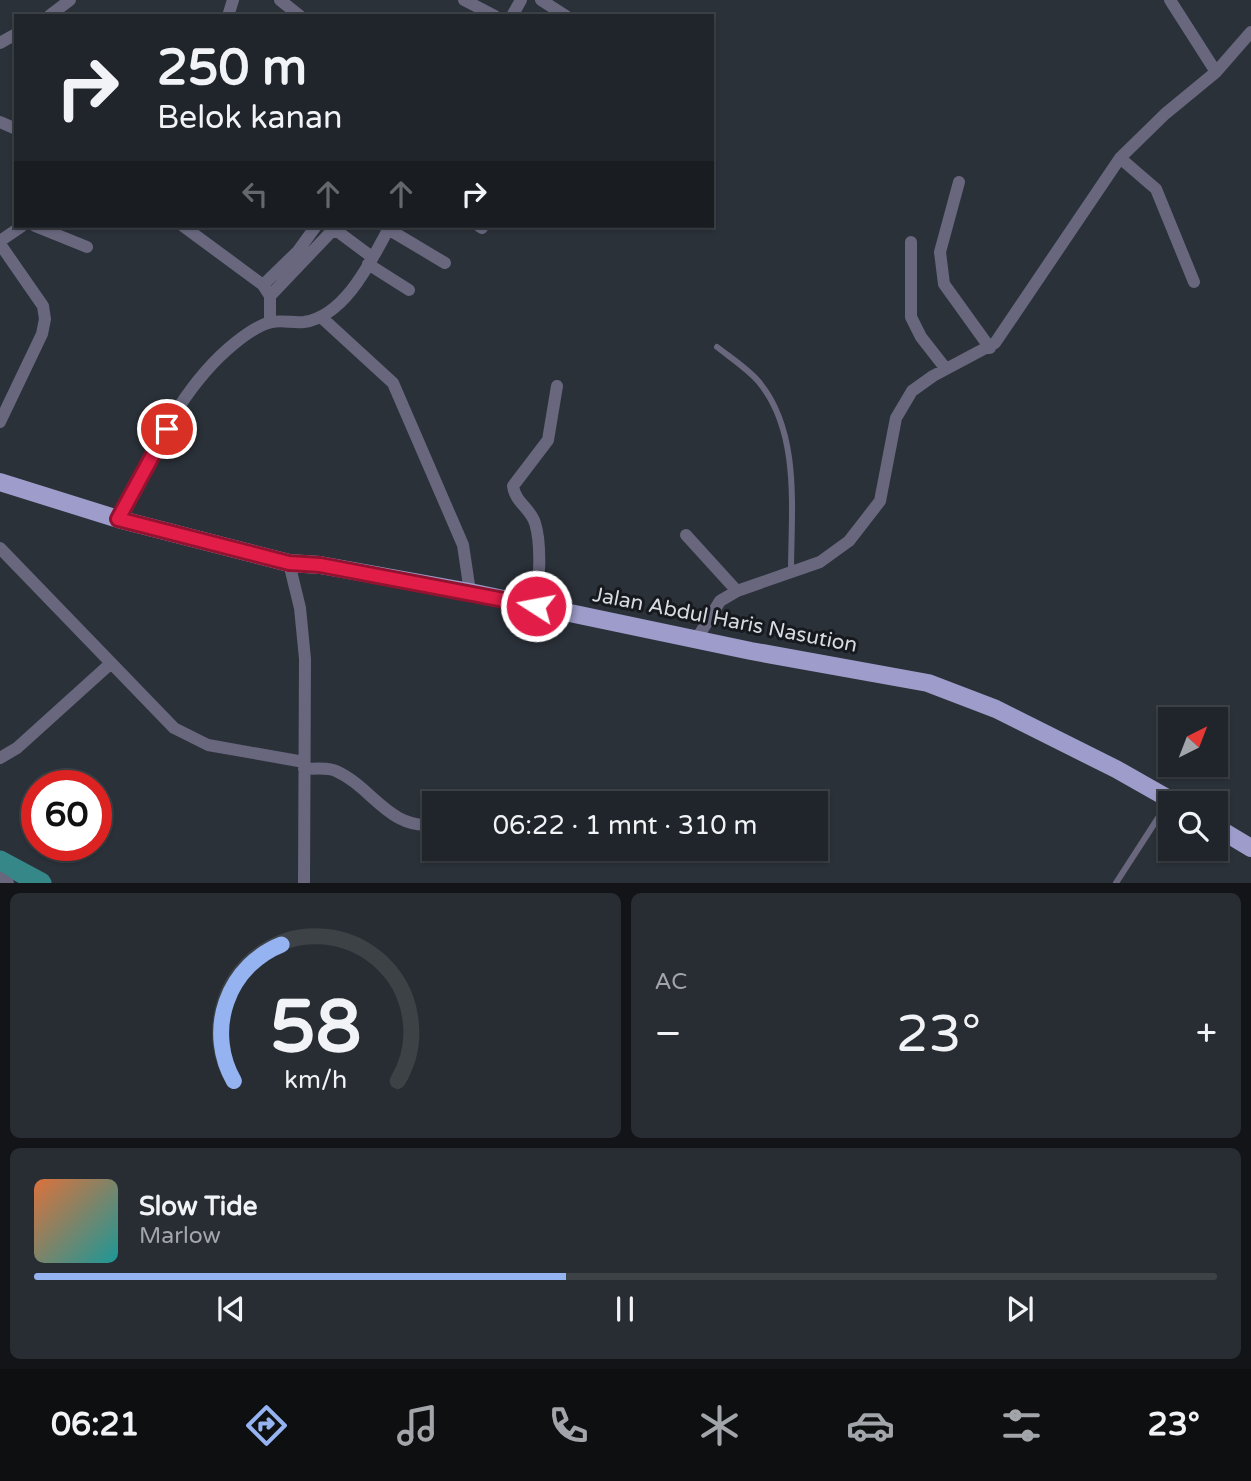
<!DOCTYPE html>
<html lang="id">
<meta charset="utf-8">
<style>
body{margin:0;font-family:"Varela Round",sans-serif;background:#282d33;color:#f1f3f6;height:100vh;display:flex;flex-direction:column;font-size:26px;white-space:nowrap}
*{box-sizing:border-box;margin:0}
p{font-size:23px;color:#a2a5a9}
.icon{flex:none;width:38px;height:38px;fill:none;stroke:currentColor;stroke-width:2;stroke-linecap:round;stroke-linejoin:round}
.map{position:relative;height:883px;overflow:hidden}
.side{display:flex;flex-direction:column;gap:10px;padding:10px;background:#121418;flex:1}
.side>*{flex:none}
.top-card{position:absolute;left:14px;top:14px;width:700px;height:214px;border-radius:0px;box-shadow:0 2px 5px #0004,0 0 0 2px #3d4247;background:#20252b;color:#f1f3f6;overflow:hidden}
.needle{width:46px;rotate:42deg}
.controls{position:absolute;left:1158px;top:707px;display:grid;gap:14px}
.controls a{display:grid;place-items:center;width:70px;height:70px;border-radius:0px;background:#20252b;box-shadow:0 2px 5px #0004,0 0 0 2px #3d4247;font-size:35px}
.speed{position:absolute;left:21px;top:770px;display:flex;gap:14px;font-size:35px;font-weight:700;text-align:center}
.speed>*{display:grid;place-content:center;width:91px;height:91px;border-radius:50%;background:#20252b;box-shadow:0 2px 5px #0004,0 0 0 2px #3d4247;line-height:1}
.speed .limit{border:10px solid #d22;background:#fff;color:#111}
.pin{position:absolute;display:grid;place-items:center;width:60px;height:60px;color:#fff;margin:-30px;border:4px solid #fff;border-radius:50%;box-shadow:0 2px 7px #0007}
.me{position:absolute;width:77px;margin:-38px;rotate:281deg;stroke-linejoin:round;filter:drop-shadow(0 0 5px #0008)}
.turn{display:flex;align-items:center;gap:24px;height:147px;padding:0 28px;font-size:32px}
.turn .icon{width:91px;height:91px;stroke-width:2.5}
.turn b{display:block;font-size:49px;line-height:60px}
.lanes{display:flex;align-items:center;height:66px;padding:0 28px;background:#0003;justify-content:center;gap:35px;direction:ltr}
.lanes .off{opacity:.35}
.big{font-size:52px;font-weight:600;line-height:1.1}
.side .widget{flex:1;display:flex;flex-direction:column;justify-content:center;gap:10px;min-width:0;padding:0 24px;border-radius:10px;background:#282d33}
.side .dial{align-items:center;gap:0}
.dial svg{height:182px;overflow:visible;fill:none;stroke:#3d4247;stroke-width:7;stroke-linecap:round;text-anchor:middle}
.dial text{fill:#f1f3f6;stroke:none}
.song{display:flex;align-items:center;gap:21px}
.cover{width:84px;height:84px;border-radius:10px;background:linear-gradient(135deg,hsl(20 70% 55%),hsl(180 70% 35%))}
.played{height:7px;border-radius:4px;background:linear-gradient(90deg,#95b2f1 45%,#3d4247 45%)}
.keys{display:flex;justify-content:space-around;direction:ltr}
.heat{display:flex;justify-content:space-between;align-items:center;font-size:38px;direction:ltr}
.side .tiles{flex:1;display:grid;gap:10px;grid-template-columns:1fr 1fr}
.widget:last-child{grid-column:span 2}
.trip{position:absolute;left:422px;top:791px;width:406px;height:70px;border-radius:0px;background:#20252b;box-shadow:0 2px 5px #0004,0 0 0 2px #3d4247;font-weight:600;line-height:70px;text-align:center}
.menu{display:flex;height:112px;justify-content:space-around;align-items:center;background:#0d0f11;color:#a2a5a9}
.menu .icon{width:49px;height:49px}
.menu .active{color:#95b2f1}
.menu b{font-size:32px;color:#f1f3f6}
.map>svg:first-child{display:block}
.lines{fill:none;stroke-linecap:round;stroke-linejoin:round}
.river{stroke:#368787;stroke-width:21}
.service{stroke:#68677e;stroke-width:6}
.minor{stroke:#68677e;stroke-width:12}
.primary{stroke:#9e9cca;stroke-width:18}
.route-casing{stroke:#92132f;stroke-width:18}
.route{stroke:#e11d48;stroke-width:12}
.labels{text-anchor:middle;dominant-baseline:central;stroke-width:6;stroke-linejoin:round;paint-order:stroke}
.street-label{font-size:21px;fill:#d8dce2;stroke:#16191d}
</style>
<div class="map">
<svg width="1251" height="883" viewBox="0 0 1251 883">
<rect width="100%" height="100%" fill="#2b3139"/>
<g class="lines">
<path class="river" d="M 0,861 L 41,883"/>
<path class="service" d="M 717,347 C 731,358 748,369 759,382 C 801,433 791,511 791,572
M 1116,883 L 1169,801"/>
<path class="minor" d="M 280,0 L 300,16
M 464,0 L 495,16
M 541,0 L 566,16
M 1170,0 L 1216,72
M 49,16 L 70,0
M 228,16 L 233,0
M 512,16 L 521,0
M 0,43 L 16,34
M 0,122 L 16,129
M 1120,158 L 1156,189 L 1194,282
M 959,182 L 940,252 L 944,284 L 990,348
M 35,226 L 87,247
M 183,226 L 263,285 L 270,296 L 270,322
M 479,226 L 482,228
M 388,229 L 445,263
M 0,241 L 22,226
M 911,242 L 911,317 L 921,337 L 946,369
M 0,244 L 43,306 L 45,319 L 42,334 L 0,422
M 368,264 L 409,290
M 263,285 L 298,251 L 316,226
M 270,296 L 330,233 L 337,231 L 372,257
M 321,317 L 393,383 L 463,545 L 470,592
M 118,519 C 152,456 179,388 235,343 C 245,335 260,324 272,322 C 282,320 293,323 304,322 C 346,316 372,259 390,226
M 686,535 L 737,591
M 0,548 L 174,728 L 208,745 L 304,762
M 289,563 L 300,608 L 305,659 L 304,883
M 536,606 C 539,584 542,545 535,523 C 531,509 515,502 513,486 L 548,440 L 557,386
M 696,640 L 720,601 L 737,591 L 820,562 L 849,541 L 880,501 L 896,418 L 912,391 L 933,376 L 995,343 L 1120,158 L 1165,114 L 1216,72 L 1251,32
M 0,758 L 17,748 L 110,664
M 304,769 C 314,769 327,767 336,771 C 372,787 390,831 434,824
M 0,878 L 8,883"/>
<path class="primary" d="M 0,482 L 118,519 L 289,563 L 320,565 L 470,592 L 751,651 L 928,683 L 996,709 L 1116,769 L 1176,803
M 1216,827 L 1251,848"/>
</g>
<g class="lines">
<defs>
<path id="route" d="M 167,429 L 118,519 L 289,563 L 320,565 L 536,606"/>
</defs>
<use href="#route" class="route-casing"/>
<use href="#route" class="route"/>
</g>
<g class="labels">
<g class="street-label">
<text transform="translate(725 620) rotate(11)">Jalan Abdul Haris Nasution</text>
</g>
</g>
</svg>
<div class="controls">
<a><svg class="needle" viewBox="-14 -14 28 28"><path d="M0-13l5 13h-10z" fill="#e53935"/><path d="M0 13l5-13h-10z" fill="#a2a5a9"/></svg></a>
<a><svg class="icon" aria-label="search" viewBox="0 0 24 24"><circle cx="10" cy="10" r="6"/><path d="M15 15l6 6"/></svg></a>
</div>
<div class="speed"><div class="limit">60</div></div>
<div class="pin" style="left:167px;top:429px;background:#d93025"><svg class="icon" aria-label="arrive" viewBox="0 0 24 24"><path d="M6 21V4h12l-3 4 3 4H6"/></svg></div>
<svg class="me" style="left:536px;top:606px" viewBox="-20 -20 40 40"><circle r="17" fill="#e11d48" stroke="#fff" stroke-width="3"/><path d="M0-11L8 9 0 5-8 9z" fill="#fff"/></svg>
<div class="trip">06:22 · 1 mnt · 310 m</div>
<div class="top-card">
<div class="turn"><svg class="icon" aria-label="right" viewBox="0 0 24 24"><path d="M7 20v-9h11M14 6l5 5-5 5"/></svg><div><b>250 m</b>Belok kanan</div></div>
<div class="lanes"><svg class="icon off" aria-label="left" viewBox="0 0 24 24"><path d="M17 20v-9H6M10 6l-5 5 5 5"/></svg><svg class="icon off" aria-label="ahead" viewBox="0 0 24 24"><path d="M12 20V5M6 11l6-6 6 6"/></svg><svg class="icon off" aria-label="ahead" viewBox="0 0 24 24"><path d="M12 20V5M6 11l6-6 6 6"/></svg><svg class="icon" aria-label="right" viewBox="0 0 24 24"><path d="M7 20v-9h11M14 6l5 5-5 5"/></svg></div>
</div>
</div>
<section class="side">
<div class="tiles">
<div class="widget dial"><svg viewBox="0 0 100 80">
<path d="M14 69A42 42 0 1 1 86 69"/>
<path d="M14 69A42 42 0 0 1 35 9" stroke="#95b2f1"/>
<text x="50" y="56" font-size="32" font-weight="700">58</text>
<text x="50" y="72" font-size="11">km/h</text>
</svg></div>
<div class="widget"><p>AC</p>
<div class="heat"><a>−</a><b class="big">23°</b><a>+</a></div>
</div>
<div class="widget">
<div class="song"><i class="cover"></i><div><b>Slow Tide</b><p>Marlow</p></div></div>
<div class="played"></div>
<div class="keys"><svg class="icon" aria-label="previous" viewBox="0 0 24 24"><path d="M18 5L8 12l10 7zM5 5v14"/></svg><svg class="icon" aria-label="pause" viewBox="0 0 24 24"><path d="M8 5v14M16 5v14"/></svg><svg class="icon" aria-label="next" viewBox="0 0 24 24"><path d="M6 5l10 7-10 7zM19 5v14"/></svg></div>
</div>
</div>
</section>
<nav class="menu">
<b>06:21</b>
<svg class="icon active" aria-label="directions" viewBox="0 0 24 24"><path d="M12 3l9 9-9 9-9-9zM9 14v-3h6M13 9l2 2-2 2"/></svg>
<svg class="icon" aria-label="music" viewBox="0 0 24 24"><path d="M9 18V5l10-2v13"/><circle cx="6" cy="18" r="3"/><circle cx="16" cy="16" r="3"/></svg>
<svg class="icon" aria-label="phone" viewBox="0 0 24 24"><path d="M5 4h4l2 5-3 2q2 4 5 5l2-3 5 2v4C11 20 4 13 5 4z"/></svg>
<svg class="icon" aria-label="climate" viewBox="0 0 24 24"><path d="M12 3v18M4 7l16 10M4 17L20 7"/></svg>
<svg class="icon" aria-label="car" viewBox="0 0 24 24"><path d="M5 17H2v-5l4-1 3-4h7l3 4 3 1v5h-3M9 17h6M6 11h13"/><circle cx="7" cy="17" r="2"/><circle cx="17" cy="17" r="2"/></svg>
<svg class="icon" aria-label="filters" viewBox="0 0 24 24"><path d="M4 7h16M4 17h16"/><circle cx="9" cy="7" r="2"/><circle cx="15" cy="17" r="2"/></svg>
<b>23°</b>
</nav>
